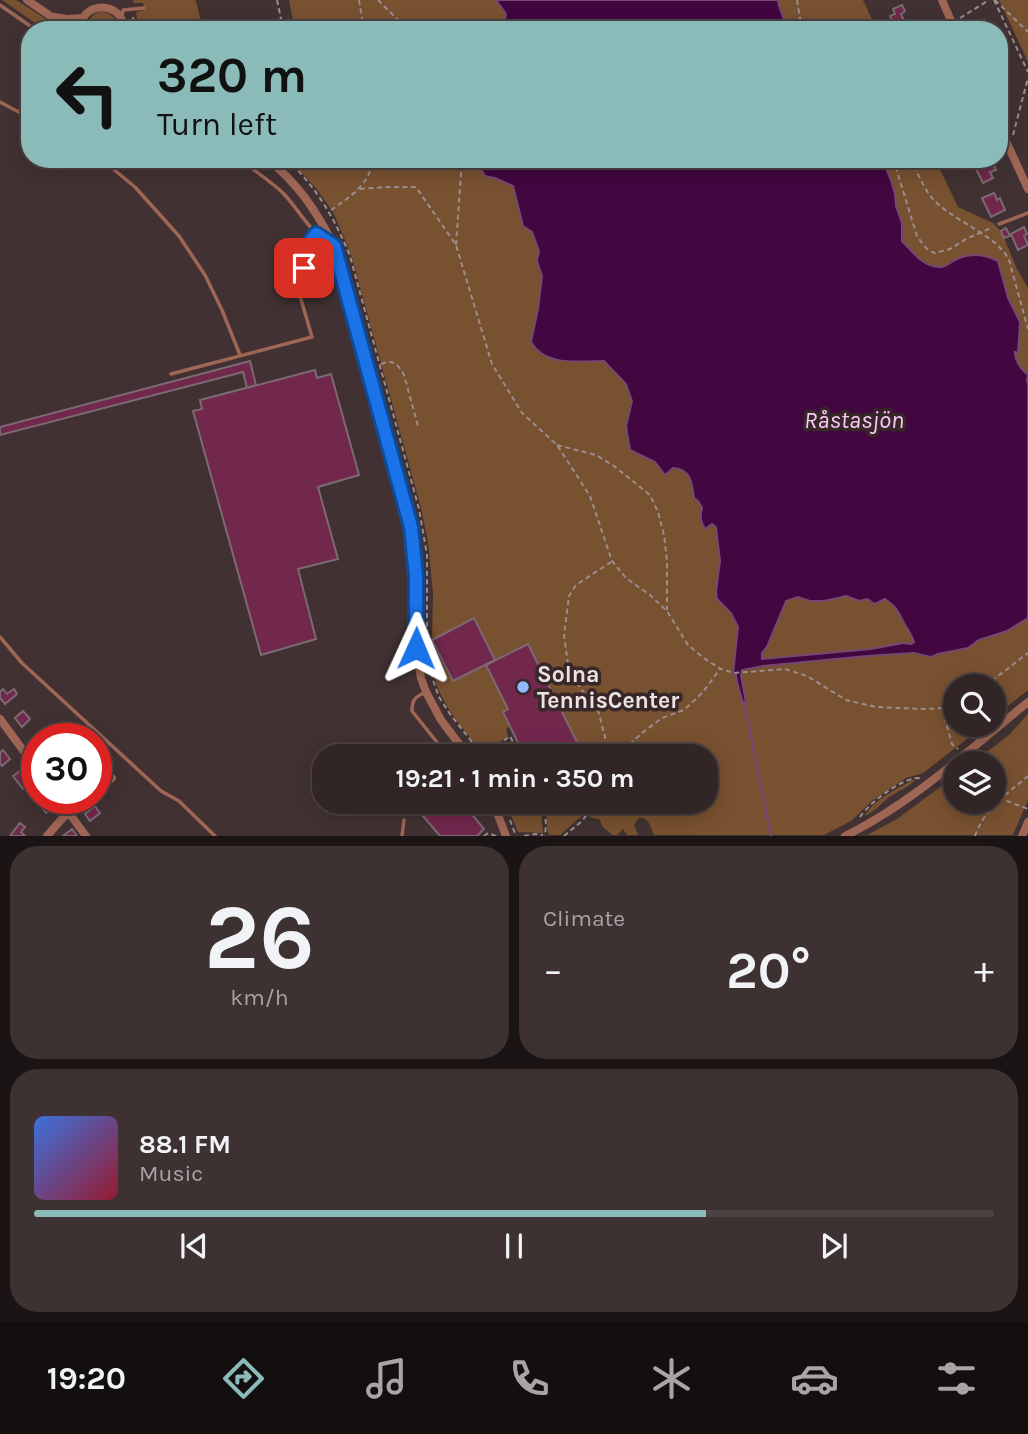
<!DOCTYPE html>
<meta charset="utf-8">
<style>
body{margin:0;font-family:Karla,sans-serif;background:#3d3132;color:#f1f3f6;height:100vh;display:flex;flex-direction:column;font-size:26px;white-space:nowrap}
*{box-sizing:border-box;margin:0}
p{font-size:23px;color:#a8a5a7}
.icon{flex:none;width:38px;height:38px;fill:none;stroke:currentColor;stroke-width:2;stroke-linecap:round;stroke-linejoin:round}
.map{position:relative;height:836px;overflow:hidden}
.details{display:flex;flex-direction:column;gap:10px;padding:10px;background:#1b1415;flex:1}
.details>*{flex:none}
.top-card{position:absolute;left:21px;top:21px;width:987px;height:147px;border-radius:28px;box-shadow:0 4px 18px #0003,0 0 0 2px #4c4243;background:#8bbbb9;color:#111;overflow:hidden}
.tools{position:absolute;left:943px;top:674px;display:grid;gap:14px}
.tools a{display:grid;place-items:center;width:63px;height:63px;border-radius:50%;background:#312526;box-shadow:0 4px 18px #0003,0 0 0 2px #4c4243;font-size:35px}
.speed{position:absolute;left:21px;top:723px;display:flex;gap:14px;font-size:35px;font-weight:700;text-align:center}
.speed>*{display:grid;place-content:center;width:91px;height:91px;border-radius:50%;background:#312526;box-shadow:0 4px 18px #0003,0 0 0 2px #4c4243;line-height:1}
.speed .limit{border:10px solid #d22;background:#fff;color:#111}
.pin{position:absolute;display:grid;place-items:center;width:60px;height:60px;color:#fff;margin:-30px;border-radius:14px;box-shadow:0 4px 10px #0006}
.me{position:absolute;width:77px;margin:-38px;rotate:1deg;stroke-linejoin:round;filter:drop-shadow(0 0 5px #0008)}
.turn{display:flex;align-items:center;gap:24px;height:147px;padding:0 21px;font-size:32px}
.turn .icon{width:91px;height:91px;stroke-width:2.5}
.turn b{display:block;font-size:49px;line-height:60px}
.big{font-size:52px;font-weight:700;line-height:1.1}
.details .widget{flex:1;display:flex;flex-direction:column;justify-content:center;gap:10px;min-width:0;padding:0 24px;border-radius:28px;background:#3d3132}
.details .dial{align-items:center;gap:0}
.dial b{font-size:91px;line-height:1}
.song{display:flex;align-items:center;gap:21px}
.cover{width:84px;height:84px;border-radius:10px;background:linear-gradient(135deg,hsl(220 70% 55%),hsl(350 70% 35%))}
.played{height:7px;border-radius:4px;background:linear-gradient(90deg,#8bbbb9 70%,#4c4243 70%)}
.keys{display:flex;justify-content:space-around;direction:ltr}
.heat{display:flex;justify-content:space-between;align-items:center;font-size:38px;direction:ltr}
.details .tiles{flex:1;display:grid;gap:10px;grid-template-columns:1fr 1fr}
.widget:last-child{grid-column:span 2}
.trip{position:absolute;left:312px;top:744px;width:406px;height:70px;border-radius:28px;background:#312526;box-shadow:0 4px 18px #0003,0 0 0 2px #4c4243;font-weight:700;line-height:70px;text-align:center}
.menu{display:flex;height:112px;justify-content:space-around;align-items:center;background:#140f0f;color:#a8a5a7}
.menu .icon{width:49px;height:49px}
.menu .on{color:#8bbbb9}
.menu b{font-size:32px;color:#f1f3f6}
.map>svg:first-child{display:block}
.green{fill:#785130}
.water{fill:#420640;stroke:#754871;stroke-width:2;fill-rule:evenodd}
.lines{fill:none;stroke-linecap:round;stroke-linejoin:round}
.stream{stroke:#754871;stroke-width:2.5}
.building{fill:#72274d;stroke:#7b6a71;stroke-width:2}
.path{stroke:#9b8d8e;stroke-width:2;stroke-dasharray:5 3.5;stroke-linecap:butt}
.service{stroke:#9f6655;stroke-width:3.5}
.minor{stroke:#9f6655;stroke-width:8}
.route-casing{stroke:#114b97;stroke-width:18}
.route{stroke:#1a73e8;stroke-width:12}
.poi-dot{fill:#91b8fd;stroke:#372728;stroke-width:2.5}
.labels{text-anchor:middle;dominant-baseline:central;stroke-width:7;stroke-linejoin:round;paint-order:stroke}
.poi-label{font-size:23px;font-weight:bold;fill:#ede2e3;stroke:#372728;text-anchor:start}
.water-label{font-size:24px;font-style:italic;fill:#fdc8f8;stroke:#372728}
</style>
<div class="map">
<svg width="1028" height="836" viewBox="0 0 1028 836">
<rect width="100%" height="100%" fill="#413132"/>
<path class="green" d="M 2,0 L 16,0 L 64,30 L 45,30 Z
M 133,0 L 194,0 L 196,1 L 203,30 L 139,30 L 136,12 L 144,10 L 143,3 L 134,3 Z
M 289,0 L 863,0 L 877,30 L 295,30 Z
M 999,0 L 1028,0 L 1028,62 Z
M 99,12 C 110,11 118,18 117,30 L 87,30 C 86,21 91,15 99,12 Z
M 288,159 L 935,159 L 958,207 L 993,223 L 1001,231 L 1017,269 L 1028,288 L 1028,690 L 994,717 L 994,686 L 956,686 L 956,724 L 985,725 L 923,773 L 906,778 L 872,801 L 851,821 L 824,835 L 654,835 C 651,828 649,817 639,818 L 634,825 L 638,835 L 627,835 L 623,829 L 617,835 L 612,835 L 603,827 L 599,819 L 592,818 L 585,813 L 560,835 L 549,835 C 545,826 548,812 545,802 L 705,802 L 705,756 L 584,756 L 528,644 L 495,660 L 474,618 L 432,640 L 453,681 L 486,665 L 508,709 L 503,712 L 510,726 L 506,729 L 508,736 L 483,754 C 465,730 443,708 435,679 C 431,666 431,653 430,640 L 432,639 L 433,594 L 428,542 L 421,508 L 352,258 L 343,235 L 333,212 L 316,188 Z
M 1028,714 L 1028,800 L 1013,835 L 867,835 L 897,819 L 955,776 L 956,802 L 994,802 L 994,763 L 972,763 L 1009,735 Z
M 912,780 L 915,780 C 908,788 898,791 889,797 C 881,804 874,812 865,816 C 873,800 896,790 912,780 Z
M 520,802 L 540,802 L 543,833 L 518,832 L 509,810 Z"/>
<path class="water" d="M 496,0 L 778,0 C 779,10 785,19 787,30 L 498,30 L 505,19 L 506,14 Z
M 478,159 L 882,159 L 891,180 L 895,194 L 896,206 L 902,223 L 902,241 C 911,250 920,263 933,266 C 946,270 949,262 959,258 C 972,253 986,255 998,261 L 1008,298 L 1020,322 L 1018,353 L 1015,352 C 1015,361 1021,369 1028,375 L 1027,380 L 1028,384 L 1028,618 L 1007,631 L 979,640 L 968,648 L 938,654 L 931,657 L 914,653 L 867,656 L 763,666 L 742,670 L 741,675 L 746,703 L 743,703 L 737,682 L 736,675 L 733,675 L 738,627 L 731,613 L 717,599 L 716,592 L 720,561 L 716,527 L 712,524 L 705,529 C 700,521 700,517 702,508 L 698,501 L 694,498 C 692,483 691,469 673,468 L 665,475 L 655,462 L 630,450 L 626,426 L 632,401 L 626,384 L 604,361 C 579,361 545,367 531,342 L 538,309 L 542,276 L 537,261 L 539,251 L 532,232 L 523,226 L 513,186 L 495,178 L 485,176 L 481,169 ZM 846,596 L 859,601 L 867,599 L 875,604 L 885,599 C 897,608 896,608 903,621 C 907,629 911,633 914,642 L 911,644 L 903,643 L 871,649 L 762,659 L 762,653 L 767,647 L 786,601 L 798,597 L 810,601 L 824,601 Z"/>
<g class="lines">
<path class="stream" d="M 744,702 L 771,836"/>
</g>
<path class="building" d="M 902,5 L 905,11 L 901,14 L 908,30 L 896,30 L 890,16 L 895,14 L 893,9 Z
M 984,20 L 988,30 L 973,30 L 971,26 Z
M 1002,60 L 1008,74 L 999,78 L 999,62 Z
M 956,159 L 967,159 L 969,163 L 960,168 Z
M 971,159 L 991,159 L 996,170 L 990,172 L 993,178 L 983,183 Z
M 994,193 L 997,200 L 1000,198 L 1005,210 L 991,217 L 982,198 Z
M 1024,227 L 1027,234 L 1024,236 L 1028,245 L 1018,250 L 1011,234 Z
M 1006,228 L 1010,236 L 1004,238 L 1001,231 Z
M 250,361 L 256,385 L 247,388 L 243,372 L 0,435 L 0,427 Z
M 315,370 L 317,378 L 331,374 L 359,475 L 318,487 L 338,559 L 298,569 L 316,639 L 261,655 L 193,411 L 202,409 L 200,400 Z
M 474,618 L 495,660 L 453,681 L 432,640 Z
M 528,644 L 584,756 L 531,756 L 528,750 L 523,753 L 503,712 L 508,709 L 486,665 Z
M 3,689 L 7,694 L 14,689 L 17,694 L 5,704 L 0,698 L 0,692 Z
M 23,711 L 30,719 L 22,727 L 15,718 Z
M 3,750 L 10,759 L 2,766 L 0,763 L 0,753 Z
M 20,771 L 23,775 L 27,772 L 32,778 L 27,783 L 29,785 L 23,789 L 13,776 Z
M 49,800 L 55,807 L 46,813 L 41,806 Z
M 411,802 L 462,802 L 484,829 L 477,836 L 440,836 Z
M 95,806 L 100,813 L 90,821 L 85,814 Z
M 20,823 L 25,827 L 21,832 L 25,836 L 10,836 Z
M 72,829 L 77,836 L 63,836 Z"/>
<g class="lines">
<path class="path" d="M 277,0 L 281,19 L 280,30
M 359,0 L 364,30
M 378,0 L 408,30
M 797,0 L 802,30
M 994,0 L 1028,72
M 995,0 L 1028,32
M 133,17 L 136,30
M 960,18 L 989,0
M 1013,135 L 1028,78
M 286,159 C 316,186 335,219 350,256 L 419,509 L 427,555 L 427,645 L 429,662 L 433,680 L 439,697 L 450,714 L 483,756
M 892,159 L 896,168 L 917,236 L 925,247 L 930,251 L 935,253 L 950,249 L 966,239 L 993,227
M 909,159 C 918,171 922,186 932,198 C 952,221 996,234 1009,260 L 1028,329
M 360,189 L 386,187 L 416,187 L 456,245 L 492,364 L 522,413 L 557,445 L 590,496 L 612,561 L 626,578 L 650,595 L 667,611 L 688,645 L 705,659 L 721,669 L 734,673 L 785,669 L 807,676 L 846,700 L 876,707 L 925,709 L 942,708 L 956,703
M 331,210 C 348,198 372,184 372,159
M 456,245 L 462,159
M 381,364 C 393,359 398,364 404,375 L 418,426
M 557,445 L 596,455 L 614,466 L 650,495 L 658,512 L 664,535 L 667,561 L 667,610
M 985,686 L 1028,653
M 942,709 L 952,744 L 958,749
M 483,755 L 510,736 L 520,756
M 606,756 L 605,737 L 598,710 L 580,688 L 568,664 L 564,635 L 569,596 L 576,585 L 611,562
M 617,756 L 642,733 L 662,718 L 684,710 L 703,692 L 720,669
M 994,790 L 1002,799 L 1028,809
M 543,802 L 546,824 L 545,836
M 860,817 C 869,803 904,776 921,778
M 510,820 L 516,836
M 484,836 L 488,833 L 496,836
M 524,836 L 536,834 L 543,835
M 564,836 L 582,821 L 596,802
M 975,836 C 984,809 1008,793 1028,776"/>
<path class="service" d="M 0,5 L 36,30
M 122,16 L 123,10 L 144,8
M 0,102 L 30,118
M 101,159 L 135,187 L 179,236 L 205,275 L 222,310 L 240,355
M 239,159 C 254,170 270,181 283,193 C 300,211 310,233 332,245
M 999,224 L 1028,213
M 171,374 L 312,337 L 298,289 L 311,241 L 316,234
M 0,637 L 22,663 L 161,791 L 179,801 L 215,836
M 424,693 C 415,697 412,700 412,711 L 448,756
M 499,811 L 513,802
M 402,836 L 404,820"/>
<path class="minor" d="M 27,0 L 71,30
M 942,0 L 955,30
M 54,17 L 67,19 L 82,18
M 80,30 C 80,0 124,0 124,30
M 999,126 L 1028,189
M 267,159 C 298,183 317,212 334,246 L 411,527 L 416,576 L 416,648 L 421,678 L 426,692 L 441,720 L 468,756
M 0,719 L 37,769
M 96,790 L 112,778
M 58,798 L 86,836
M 493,802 L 506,836
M 47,836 L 68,812 L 86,798
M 845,836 C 913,803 970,749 1028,702
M 1022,836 L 1028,822"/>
</g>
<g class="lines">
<defs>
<path id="route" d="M 304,268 L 311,241 L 316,234 L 334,246 L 411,527 L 416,576 L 416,648"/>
</defs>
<use href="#route" class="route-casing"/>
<use href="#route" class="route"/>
</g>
<circle class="poi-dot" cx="523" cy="687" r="7"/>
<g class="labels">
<g class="poi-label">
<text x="537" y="674">Solna<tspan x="537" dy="26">TennisCenter</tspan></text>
</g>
<g class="water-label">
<text x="854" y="420">Råstasjön</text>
</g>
</g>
</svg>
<div class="tools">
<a><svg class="icon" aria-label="search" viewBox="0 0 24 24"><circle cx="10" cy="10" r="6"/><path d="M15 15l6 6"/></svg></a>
<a><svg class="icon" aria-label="layers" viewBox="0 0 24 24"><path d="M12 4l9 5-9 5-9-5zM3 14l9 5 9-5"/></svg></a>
</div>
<div class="speed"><div class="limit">30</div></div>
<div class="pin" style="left:304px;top:268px;background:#d93025"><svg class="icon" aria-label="arrive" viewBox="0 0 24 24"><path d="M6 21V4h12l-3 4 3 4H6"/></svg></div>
<svg class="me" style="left:416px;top:648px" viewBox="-20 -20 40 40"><path d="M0-17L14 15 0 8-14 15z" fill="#1a73e8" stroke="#fff" stroke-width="4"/></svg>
<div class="trip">19:21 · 1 min · 350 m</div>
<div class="top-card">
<div class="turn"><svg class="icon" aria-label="left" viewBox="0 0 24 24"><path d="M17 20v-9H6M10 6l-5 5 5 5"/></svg><div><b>320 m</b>Turn left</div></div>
</div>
</div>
<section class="details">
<div class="tiles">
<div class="widget dial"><b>26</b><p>km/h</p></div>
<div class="widget"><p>Climate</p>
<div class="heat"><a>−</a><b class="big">20°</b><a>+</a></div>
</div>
<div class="widget">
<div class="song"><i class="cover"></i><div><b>88.1 FM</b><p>Music</p></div></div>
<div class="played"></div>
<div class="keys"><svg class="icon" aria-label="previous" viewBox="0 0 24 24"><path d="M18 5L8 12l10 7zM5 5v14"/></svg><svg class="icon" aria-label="pause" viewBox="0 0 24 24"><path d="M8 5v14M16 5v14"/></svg><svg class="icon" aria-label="next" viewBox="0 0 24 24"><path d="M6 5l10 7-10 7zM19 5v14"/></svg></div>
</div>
</div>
</section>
<nav class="menu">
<b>19:20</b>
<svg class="icon on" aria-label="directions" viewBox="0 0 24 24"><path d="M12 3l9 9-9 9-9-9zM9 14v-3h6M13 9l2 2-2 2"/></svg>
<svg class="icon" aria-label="music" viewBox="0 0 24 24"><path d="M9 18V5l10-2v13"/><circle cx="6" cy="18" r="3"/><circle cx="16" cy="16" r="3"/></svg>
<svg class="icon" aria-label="phone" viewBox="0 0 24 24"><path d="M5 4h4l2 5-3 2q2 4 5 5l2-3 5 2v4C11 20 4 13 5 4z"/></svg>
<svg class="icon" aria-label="climate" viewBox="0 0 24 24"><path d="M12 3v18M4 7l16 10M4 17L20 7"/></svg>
<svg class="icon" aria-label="car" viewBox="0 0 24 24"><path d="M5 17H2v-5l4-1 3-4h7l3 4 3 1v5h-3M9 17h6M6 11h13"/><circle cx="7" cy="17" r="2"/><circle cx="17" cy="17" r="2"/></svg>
<svg class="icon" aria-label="filters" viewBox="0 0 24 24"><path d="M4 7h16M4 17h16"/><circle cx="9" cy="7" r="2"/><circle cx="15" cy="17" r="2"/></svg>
</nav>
